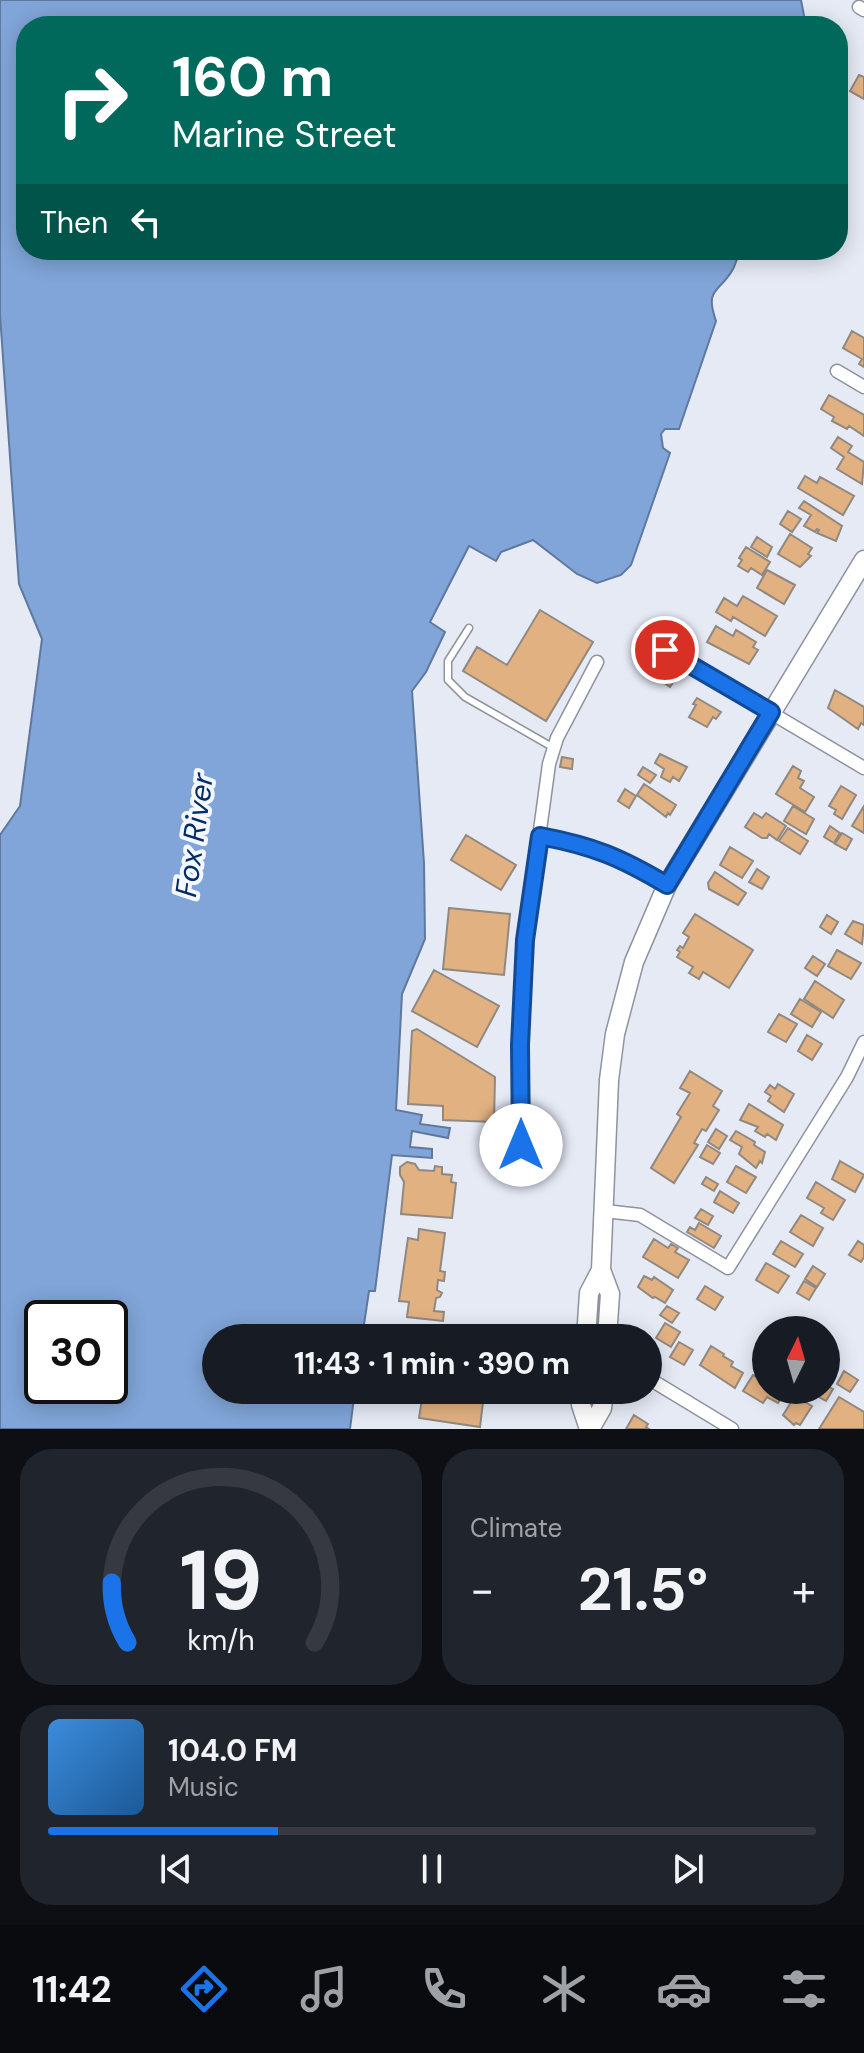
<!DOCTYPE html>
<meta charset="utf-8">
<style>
body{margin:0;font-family:"DM Sans",sans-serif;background:#20242c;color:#f1f3f6;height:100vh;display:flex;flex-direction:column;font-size:30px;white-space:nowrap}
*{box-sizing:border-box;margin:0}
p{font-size:26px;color:#9ea1a6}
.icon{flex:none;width:44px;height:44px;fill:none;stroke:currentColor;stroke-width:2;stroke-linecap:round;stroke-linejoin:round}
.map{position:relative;height:1429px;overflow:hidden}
.panel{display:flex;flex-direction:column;gap:20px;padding:20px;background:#0d0f14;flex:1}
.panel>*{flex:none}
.banner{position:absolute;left:16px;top:16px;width:832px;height:244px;border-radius:32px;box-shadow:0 4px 20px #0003;background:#00695c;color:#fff;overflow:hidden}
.needle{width:52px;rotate:5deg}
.tools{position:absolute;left:752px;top:1316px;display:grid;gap:16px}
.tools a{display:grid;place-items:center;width:88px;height:88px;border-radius:50%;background:#171b24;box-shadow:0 4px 20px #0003;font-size:40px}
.speed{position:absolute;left:24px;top:1300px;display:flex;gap:16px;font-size:40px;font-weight:700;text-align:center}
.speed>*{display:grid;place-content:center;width:104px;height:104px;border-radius:50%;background:#171b24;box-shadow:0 4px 20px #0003;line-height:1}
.speed .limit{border:4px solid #111;border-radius:12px;background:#fff;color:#111}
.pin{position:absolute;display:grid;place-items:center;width:68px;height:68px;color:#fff;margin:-34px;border:4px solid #fff;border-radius:50%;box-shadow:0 2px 8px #0007}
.me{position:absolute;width:88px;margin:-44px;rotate:0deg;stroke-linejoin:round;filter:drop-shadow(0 0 6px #0008)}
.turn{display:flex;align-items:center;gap:28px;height:168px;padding:0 24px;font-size:36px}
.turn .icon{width:104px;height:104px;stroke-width:2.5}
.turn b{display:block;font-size:56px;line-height:68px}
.then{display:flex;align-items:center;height:76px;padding:0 24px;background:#0003;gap:16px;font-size:30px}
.big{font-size:60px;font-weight:700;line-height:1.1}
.panel .widget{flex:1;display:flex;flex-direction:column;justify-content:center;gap:12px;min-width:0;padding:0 28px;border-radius:32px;background:#20242c}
.panel .dial{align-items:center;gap:0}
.dial svg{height:208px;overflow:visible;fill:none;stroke:#363941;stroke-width:7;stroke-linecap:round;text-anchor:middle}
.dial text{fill:#f1f3f6;stroke:none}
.song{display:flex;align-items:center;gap:24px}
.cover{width:96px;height:96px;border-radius:12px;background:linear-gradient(135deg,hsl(210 70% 55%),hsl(210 70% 35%))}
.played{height:8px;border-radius:4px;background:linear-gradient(90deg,#1a73e8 30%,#363941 30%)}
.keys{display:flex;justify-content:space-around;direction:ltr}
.heat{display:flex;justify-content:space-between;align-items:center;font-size:44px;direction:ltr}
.panel .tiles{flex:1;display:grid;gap:20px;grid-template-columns:1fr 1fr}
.widget:last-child{grid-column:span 2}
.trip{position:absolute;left:202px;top:1324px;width:460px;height:80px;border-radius:40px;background:#171b24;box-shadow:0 4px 20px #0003;font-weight:700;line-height:80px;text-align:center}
.menu{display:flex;height:128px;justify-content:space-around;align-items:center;background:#090b0e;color:#9ea1a6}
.menu .icon{width:56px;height:56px}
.menu .current{color:#1a73e8}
.menu b{font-size:36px;color:#f1f3f6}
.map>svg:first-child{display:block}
.water{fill:#81a5d8;stroke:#5f799e;stroke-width:2;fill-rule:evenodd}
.building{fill:#e2b182;stroke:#918880;stroke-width:2}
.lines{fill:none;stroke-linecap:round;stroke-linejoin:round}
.service-casing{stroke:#8f939e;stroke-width:9}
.minor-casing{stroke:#8f939e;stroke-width:15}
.primary-casing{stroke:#8f939e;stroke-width:21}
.service{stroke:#fff;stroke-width:6}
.minor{stroke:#fff;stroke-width:12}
.primary{stroke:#fff;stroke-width:18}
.route-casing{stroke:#114b97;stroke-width:20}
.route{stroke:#1a73e8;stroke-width:14}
.labels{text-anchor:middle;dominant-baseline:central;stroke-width:8;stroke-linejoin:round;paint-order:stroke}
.water-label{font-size:30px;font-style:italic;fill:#002d69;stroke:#f4f8fe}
</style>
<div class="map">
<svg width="864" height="1429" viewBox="0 0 864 1429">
<rect width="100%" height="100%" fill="#e5eaf5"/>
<path class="water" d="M 0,0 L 801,0 L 806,26 L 26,26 L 26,250 L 740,250 C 738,256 736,263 733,269 C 720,293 704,287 716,321 L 679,429 L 665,429 L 661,434 L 663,448 L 670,453 L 631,565 L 621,575 L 597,583 L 577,574 L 533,540 L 501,552 L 496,561 L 469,546 L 430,622 L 445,632 L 426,672 L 412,691 L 424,863 L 425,939 L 402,994 L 396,1110 L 422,1115 L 420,1124 L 450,1128 L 448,1138 L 412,1131 L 410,1147 L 432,1149 L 432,1158 L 392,1155 L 375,1291 L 369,1291 L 362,1338 L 216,1338 L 216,1390 L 355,1390 L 350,1429 L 0,1429 L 0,835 L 20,806 L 42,639 L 19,584 L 0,315 ZM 42,1318 L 110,1318 L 110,1386 L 42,1386 Z"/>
<path class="building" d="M 859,75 L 864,77 L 864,99 L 850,91 Z
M 852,331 L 864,338 L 864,367 L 859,364 L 862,359 L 843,348 Z
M 829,395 L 864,415 L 864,436 L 849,426 L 847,429 L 832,421 L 834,417 L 821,409 Z
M 838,437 L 852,446 L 848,452 L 864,462 L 862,484 L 837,469 L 844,457 L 831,448 Z
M 805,476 L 817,483 L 820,477 L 854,496 L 843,515 L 798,488 Z
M 804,501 L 842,526 L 836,541 L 817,533 L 819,530 L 817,529 L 815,532 L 804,526 L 811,515 L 799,508 Z
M 788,511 L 801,519 L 792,532 L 780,524 Z
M 790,534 L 812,548 L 808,554 L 811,556 L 800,567 L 778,554 Z
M 757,537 L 772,547 L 767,557 L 751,547 Z
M 746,547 L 770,562 L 762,575 L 751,568 L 748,572 L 738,566 L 742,560 L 739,558 Z
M 767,570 L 795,585 L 784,604 L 757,588 Z
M 743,596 L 777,616 L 765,636 L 733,617 L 731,621 L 716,612 L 724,598 L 737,606 Z
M 540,610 L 593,642 L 546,721 L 463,671 L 477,647 L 507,665 Z
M 716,626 L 733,636 L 736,630 L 756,642 L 753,647 L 758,650 L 749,664 L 707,642 Z
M 655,669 L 663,674 L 666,669 L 677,676 L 670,687 L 652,674 Z
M 835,690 L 864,707 L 864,725 L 861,723 L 858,729 L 828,708 Z
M 697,698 L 721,712 L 716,719 L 713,717 L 707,727 L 689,717 L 696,705 L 693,704 Z
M 660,754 L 687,767 L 679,781 L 673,777 L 670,782 L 661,777 L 664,769 L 655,763 Z
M 562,757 L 573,759 L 572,769 L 560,767 Z
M 793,766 L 801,771 L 798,778 L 804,781 L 800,788 L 814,797 L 805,812 L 776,794 Z
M 643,767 L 656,775 L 650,783 L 638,775 Z
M 644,784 L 676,805 L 670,815 L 668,813 L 666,817 L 637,795 Z
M 841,786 L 856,795 L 842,819 L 834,814 L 836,810 L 829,806 Z
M 625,789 L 636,796 L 629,808 L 618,801 Z
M 793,806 L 814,819 L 806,834 L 784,821 Z
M 864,806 L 864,833 L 852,826 Z
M 754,813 L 762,818 L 766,813 L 786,826 L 777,840 L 769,834 L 767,838 L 762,838 L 745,827 Z
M 830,826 L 840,833 L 834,843 L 824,837 Z
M 788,828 L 808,841 L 800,854 L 779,841 Z
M 842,833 L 852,839 L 846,850 L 835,844 Z
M 466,835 L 516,865 L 501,890 L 451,860 Z
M 730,847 L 753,861 L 742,878 L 720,865 Z
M 757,869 L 769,877 L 762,889 L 749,882 Z
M 715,872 L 746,893 L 738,905 L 709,889 L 708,883 Z
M 449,908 L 510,914 L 504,975 L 443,969 Z
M 695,914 L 753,950 L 729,988 L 703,972 L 699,979 L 689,973 L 693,967 L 677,957 L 680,952 L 677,950 L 680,946 L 683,948 L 689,937 L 683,933 Z
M 827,915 L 838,922 L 831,934 L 820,927 Z
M 853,921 L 864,925 L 862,944 L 845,934 Z
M 837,950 L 861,963 L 851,979 L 828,966 Z
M 813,956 L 825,964 L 817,976 L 805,968 Z
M 434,970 L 499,1006 L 477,1047 L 412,1011 Z
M 815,981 L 844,1000 L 833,1018 L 804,999 Z
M 800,999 L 821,1012 L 812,1027 L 791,1014 Z
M 779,1014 L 797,1024 L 786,1042 L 768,1032 Z
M 417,1029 L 495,1077 L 494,1122 L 443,1120 L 443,1106 L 408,1104 L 412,1031 Z
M 807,1035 L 822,1044 L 812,1060 L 798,1051 Z
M 690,1071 L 722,1091 L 713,1106 L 719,1110 L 706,1131 L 702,1129 L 694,1143 L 698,1145 L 674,1183 L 651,1168 L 681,1117 L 677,1114 L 690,1093 L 680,1088 Z
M 778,1084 L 794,1094 L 784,1112 L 768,1101 L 771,1096 L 765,1092 L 770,1085 L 775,1089 Z
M 749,1104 L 783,1125 L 776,1140 L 767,1134 L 765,1137 L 755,1131 L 758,1127 L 740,1120 Z
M 716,1129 L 727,1136 L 719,1149 L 708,1142 Z
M 736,1131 L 755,1142 L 754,1145 L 765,1152 L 762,1163 L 760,1161 L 756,1168 L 739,1154 L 742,1147 L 730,1140 Z
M 707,1145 L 720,1153 L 713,1164 L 700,1157 Z
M 840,1161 L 864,1175 L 855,1192 L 832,1179 Z
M 407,1162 L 415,1164 L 419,1170 L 434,1171 L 435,1166 L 442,1167 L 442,1174 L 452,1175 L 451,1182 L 456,1183 L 452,1218 L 401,1214 L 404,1182 L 400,1175 L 400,1167 Z
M 736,1166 L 756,1177 L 746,1193 L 727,1182 Z
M 706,1177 L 718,1184 L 714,1191 L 702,1184 Z
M 816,1182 L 845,1200 L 833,1220 L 821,1213 L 824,1208 L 807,1198 Z
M 720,1191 L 739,1203 L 733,1213 L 714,1202 Z
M 701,1209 L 713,1216 L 708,1225 L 695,1218 Z
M 801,1215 L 823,1228 L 813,1246 L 790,1232 Z
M 699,1223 L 721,1236 L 714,1248 L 687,1232 L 690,1227 L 695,1230 Z
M 419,1229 L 445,1233 L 440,1271 L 445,1272 L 444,1281 L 438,1280 L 437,1290 L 442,1293 L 440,1297 L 436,1298 L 434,1311 L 444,1312 L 443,1321 L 407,1317 L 409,1302 L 399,1301 L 408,1238 L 418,1240 Z
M 654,1239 L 668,1248 L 671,1244 L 678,1248 L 675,1252 L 689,1260 L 678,1278 L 643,1257 Z
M 781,1241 L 803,1254 L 795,1267 L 773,1254 Z
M 858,1241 L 864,1245 L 864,1257 L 861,1262 L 849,1255 Z
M 766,1263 L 789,1276 L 778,1293 L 756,1280 Z
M 813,1266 L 825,1274 L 817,1287 L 805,1279 Z
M 644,1276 L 652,1280 L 654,1277 L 673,1290 L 665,1303 L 655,1297 L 653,1298 L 638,1287 Z
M 804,1281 L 816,1288 L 809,1300 L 797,1293 Z
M 705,1286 L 723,1297 L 715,1310 L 697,1299 Z
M 667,1306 L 679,1313 L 672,1323 L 660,1315 Z
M 665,1323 L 680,1332 L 671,1347 L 656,1338 Z
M 679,1342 L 693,1350 L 684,1365 L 670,1357 Z
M 711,1346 L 724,1354 L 723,1356 L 733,1362 L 731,1366 L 743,1373 L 735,1388 L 700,1365 Z
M 844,1371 L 858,1380 L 850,1392 L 837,1384 Z
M 753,1375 L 766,1382 L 766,1390 L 787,1390 L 778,1403 L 767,1397 L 763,1403 L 743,1391 Z
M 826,1385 L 833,1389 L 826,1401 L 814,1394 L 816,1390 L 826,1390 Z
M 439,1390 L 484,1390 L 484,1396 Z
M 423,1393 L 483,1402 L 480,1427 L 419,1418 Z
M 795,1396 L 812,1406 L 800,1425 L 796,1423 L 794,1425 L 783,1415 Z
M 839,1397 L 864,1412 L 864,1429 L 819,1429 Z
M 634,1415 L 648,1424 L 646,1427 L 649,1429 L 626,1429 Z"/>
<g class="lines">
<defs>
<path id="service" d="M 469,628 L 448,661 L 448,680 L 465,697 L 554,748"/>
<path id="minor" d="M 859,7 L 864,10
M 837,371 L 864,387
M 665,650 L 864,768
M 540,836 C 593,847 620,856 667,885
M 521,1145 L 520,1045 L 525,940 L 549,764 L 557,738 L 597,662
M 605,1211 L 640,1215 L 728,1268 L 847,1077 L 864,1042
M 648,1378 L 732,1429"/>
<path id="primary" d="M 586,1338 L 589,1293 L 601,1270
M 607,1338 L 610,1294 L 601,1270 L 609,1080 L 615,1034 L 634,962 L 667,885 L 864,560
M 582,1390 L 581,1405 L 589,1429
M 590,1429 L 602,1408 L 604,1390"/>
</defs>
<use href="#service" class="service-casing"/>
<use href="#minor" class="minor-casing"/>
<use href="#primary" class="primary-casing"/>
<use href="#service" class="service"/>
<use href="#minor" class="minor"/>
<use href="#primary" class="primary"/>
</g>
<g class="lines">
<defs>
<path id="route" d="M 521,1145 L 520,1045 L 525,940 L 540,836 C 593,846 620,857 667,885 L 771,712 L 665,650"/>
</defs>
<use href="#route" class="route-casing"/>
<use href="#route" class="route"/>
</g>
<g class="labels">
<g class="water-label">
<text transform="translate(194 835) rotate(-82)">Fox River</text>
</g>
</g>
</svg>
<div class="tools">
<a><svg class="needle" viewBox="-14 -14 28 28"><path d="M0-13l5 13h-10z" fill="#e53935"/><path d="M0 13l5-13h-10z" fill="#9ea1a6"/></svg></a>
</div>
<div class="speed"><div class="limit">30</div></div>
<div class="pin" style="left:665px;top:650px;background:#d93025"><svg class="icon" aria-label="arrive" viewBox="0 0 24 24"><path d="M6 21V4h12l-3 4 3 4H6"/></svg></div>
<svg class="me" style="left:521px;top:1145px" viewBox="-20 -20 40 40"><circle r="19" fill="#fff"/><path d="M0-13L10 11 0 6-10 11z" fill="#1a73e8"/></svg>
<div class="trip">11:43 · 1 min · 390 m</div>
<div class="banner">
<div class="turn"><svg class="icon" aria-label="right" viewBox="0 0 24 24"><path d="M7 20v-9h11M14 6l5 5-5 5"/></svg><div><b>160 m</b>Marine Street</div></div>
<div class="then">Then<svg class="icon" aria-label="left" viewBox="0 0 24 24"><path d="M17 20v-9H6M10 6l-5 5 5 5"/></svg></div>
</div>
</div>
<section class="panel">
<div class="tiles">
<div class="widget dial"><svg viewBox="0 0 100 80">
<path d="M14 69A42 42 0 1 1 86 69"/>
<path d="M14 69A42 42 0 0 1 8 46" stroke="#1a73e8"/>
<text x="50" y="56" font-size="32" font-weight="700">19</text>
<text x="50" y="72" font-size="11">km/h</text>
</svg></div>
<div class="widget"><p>Climate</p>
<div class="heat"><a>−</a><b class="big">21.5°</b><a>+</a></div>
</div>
<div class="widget">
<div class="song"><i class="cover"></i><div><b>104.0 FM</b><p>Music</p></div></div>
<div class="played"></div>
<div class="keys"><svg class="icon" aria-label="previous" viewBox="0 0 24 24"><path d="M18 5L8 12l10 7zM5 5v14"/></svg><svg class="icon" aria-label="pause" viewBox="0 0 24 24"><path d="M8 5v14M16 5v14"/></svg><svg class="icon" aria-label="next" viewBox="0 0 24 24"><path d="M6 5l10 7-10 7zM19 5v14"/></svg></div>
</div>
</div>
</section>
<nav class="menu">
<b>11:42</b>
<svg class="icon current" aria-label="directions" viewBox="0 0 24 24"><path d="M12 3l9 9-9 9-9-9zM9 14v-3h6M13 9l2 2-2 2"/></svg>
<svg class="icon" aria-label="music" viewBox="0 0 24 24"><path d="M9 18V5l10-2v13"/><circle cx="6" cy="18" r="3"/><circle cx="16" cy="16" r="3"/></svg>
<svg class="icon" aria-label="phone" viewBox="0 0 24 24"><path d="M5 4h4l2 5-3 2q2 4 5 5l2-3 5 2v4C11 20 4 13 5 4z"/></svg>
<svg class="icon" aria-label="climate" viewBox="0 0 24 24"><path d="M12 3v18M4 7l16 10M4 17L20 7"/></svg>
<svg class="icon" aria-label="car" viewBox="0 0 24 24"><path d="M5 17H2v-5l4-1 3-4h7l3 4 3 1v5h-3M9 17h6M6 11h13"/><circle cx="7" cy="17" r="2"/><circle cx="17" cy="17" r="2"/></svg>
<svg class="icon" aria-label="filters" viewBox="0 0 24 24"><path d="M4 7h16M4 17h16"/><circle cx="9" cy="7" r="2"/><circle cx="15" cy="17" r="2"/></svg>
</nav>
